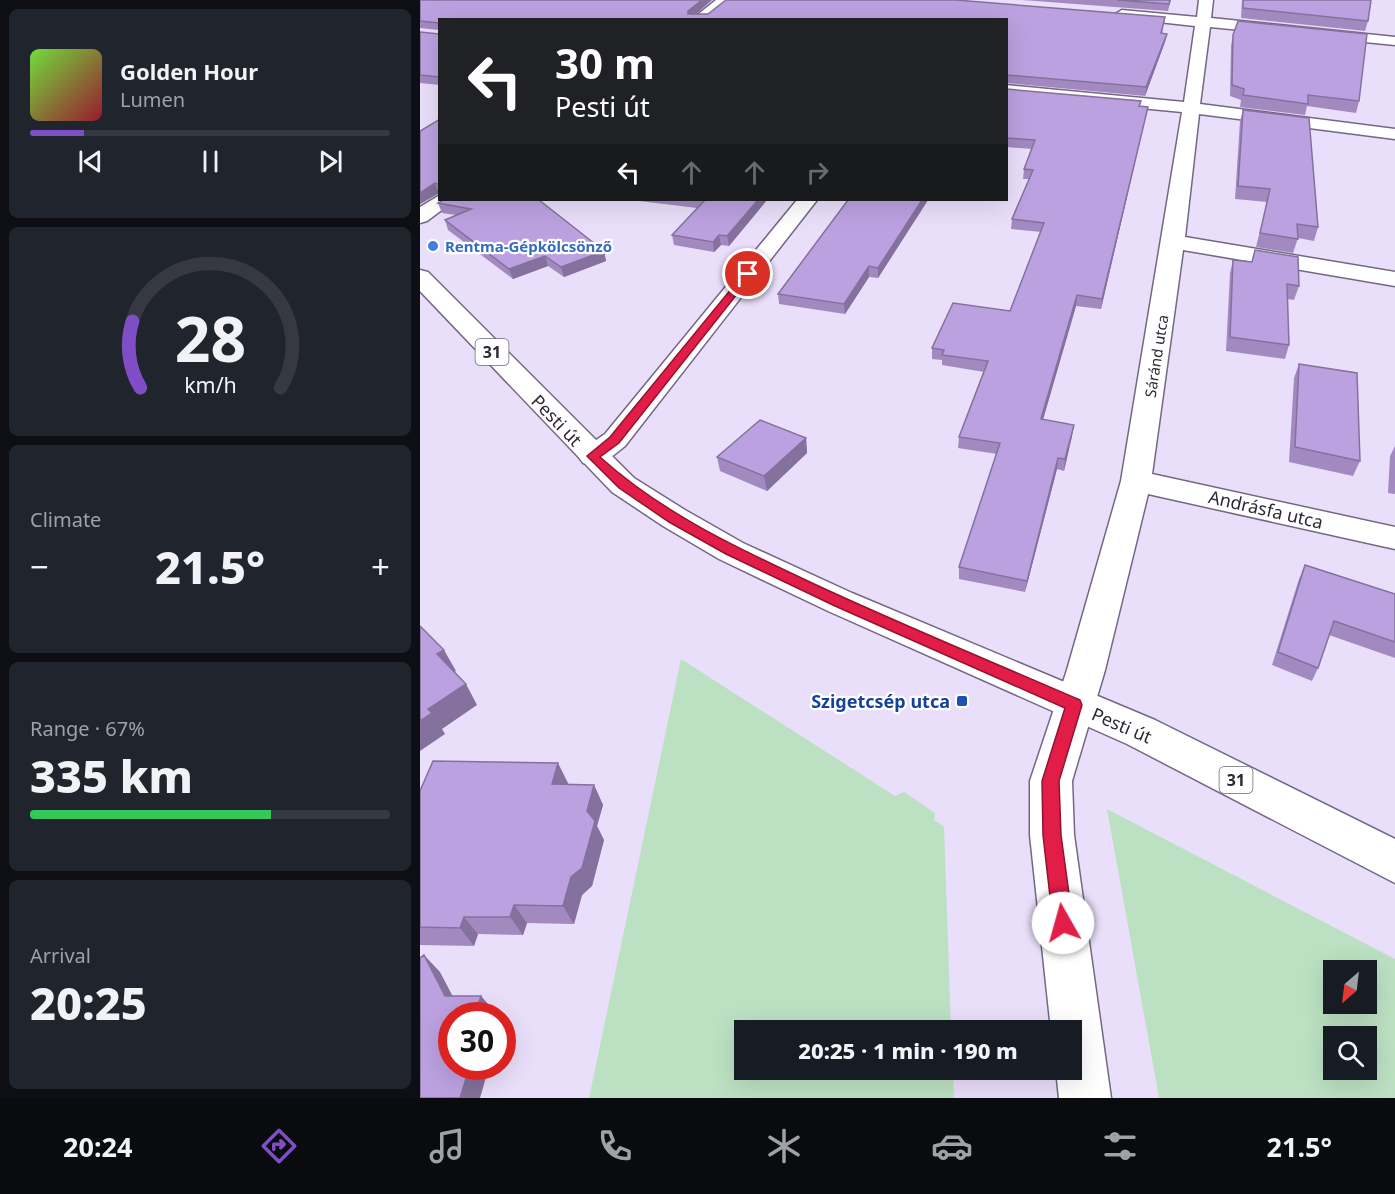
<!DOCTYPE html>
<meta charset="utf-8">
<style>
body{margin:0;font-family:"Noto Sans",sans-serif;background:#20242c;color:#f1f3f6;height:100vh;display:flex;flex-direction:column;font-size:22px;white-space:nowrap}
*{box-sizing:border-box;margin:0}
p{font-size:20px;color:#9ea1a6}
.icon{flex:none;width:33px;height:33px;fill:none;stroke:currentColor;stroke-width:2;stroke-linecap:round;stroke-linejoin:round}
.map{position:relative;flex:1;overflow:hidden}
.side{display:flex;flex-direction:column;gap:9px;padding:9px;background:#0d0f14;width:420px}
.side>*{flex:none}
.top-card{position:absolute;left:18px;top:18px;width:570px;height:183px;border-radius:0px;box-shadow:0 6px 24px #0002;background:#202124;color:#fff;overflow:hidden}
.needle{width:39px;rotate:208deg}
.controls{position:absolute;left:903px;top:960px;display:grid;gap:12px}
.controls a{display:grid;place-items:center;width:54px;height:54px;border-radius:0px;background:#171b24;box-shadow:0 6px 24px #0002;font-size:30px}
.speed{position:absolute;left:18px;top:1002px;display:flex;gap:12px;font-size:30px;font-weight:700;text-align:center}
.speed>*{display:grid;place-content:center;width:78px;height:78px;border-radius:50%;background:#171b24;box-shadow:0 6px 24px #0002;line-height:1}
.speed .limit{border:9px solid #d22;background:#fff;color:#111}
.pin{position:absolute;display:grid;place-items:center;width:51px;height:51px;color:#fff;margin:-26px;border:3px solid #fff;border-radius:50%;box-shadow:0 2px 6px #0007}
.me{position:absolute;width:66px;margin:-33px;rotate:353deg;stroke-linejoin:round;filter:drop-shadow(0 0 4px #0008)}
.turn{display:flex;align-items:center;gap:21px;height:126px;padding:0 18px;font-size:27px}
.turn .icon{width:78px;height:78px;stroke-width:2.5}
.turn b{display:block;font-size:42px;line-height:51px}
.lanes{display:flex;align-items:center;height:57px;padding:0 18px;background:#0003;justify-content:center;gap:30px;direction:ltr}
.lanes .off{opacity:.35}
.big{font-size:45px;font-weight:800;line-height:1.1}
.side .tile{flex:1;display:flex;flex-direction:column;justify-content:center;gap:9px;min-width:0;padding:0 21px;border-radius:9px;background:#20242c}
.side .dial{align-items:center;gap:0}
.dial svg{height:156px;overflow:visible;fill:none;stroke:#363941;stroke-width:7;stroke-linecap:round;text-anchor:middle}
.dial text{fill:#f1f3f6;stroke:none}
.song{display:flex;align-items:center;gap:18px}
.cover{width:72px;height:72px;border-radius:9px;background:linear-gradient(135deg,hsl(100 70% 55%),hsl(350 70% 35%))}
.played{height:6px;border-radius:3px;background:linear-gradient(90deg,#7f4ec7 15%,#363941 15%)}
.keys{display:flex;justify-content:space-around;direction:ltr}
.heat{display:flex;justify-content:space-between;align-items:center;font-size:33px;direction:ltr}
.charge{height:9px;border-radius:4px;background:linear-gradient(90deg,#34c759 67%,#363941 0)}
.trip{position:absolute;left:314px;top:1020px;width:348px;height:60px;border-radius:0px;background:#171b24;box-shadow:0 6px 24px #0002;font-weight:800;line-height:60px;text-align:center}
.dock{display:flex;height:96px;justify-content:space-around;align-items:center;background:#090b0e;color:#9ea1a6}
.dock .icon{width:42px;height:42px}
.dock .selected{color:#7f4ec7}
.dock b{font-size:27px;color:#f1f3f6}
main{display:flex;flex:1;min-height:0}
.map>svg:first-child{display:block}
.green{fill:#bce1c2;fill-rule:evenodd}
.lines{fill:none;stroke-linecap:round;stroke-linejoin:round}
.minor-casing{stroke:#746785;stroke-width:3}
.major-casing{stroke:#746785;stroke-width:3}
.minor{fill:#fff;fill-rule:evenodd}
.major{fill:#fff;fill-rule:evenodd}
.wall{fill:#a28ac1}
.shaded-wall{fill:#84719d}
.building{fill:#bca1e0;stroke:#84719d;stroke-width:1.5}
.route{fill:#e11d48;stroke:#92132f;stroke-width:1.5}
.shop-dot{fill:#3f7fe0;stroke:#fff;stroke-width:2}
.transit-dot{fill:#1a4fb4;stroke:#fff;stroke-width:2}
.labels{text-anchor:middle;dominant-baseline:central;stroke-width:4.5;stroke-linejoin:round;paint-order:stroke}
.far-shop-label{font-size:15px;font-weight:bold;fill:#366cbe;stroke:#fff;text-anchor:start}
.far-street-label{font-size:15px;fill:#2d2834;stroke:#fff}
.shield{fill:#fff;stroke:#6c6871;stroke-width:1.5}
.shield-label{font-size:16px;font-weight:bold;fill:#2d2834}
.street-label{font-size:18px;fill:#2d2834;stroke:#fff}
.transit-label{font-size:18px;font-weight:bold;fill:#164399;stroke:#fff;text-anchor:end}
</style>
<main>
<section class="side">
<div class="tile">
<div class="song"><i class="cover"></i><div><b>Golden Hour</b><p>Lumen</p></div></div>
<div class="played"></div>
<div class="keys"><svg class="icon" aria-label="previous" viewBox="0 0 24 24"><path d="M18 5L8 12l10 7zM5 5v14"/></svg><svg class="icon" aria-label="pause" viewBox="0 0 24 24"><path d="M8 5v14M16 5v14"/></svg><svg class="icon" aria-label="next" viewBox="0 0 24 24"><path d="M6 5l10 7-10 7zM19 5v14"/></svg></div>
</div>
<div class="tile dial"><svg viewBox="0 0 100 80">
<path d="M14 69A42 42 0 1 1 86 69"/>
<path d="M14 69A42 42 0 0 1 10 35" stroke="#7f4ec7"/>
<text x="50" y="56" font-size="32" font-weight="700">28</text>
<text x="50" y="72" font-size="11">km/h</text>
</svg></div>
<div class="tile"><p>Climate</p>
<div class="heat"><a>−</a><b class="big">21.5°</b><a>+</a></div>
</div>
<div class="tile"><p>Range · 67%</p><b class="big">335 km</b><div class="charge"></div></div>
<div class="tile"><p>Arrival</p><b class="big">20:25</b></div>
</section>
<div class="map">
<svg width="975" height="1098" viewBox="0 0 975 1098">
<rect width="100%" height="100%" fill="#eadffa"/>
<path class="green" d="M 261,659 L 475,796 L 484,792 L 515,813 L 514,820 L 524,827 L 531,1030 L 324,1030 L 324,1070 L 533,1070 L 534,1098 L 169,1098 Z
M 687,809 L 975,959 L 975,1098 L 739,1098 ZM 914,970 L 946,970 L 946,1004 L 914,1004 ZM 914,1036 L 946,1036 L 946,1070 L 914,1070 Z"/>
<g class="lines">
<defs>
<path id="minor" d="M 296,0 L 312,0 L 288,20 L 271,20 Z
M 779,0 L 793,0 L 791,18 L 975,37 L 975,45 L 790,27 L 780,104 L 975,129 L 975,139 L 779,114 L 765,237 L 975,272 L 975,286 L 763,250 L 732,474 L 975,527 L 975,549 L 728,494 L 685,670 L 652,781 L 654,835 L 691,1098 L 639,1098 L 636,1070 L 651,1070 L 651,1030 L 631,1030 L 610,835 L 610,781 L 647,670 L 701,481 L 762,112 L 586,95 L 586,85 L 764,102 L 775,26 L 702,18 L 695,14 L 702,10 L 777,17 Z
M 20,195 L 20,200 L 35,200 L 7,221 L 0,223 L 0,207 Z
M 377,200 L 397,200 L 205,446 C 191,457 181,468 163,463 L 158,456 L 163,449 L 185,434 Z"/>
<path id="major" d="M 0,270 L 8,272 L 214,478 L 265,510 L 323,543 L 432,593 L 735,720 L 975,839 L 975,883 L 707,744 L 408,611 L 299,559 L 243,526 L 192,492 L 0,291 Z"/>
</defs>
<use href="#minor" class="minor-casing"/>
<use href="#major" class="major-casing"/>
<use href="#minor" class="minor"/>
<use href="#major" class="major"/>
</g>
<path class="wall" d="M 0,0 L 292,0 L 275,14 L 288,14 L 306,0 L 536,0 L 745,17 L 742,34 L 747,34 L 745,42 L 725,96 L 586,83 L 586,20 L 20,20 L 20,85 L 0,83 L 0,32 L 19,34 L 19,30 L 0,28 Z
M 602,0 L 751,0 L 748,11 Z
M 822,0 L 951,0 L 948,21 L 945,31 L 821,18 Z
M 813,35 L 939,101 L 936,113 L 887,106 L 885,115 L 820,107 L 821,100 L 810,96 L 811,46 Z
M 586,89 L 721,101 L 720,106 L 726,115 L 681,309 L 656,306 L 623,419 L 652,436 L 644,471 L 637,469 L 605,592 L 539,579 L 539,567 L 577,454 L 538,448 L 539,437 L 564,372 L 522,365 L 522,360 L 512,359 L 512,348 L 590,311 L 621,232 L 591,229 L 592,219 L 609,179 L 603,179 L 604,169 L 612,149 L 586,147 Z
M 823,110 L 898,227 L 894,241 L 878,238 L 873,253 L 836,247 L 847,202 L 815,199 L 820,121 Z
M 20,119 L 20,193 L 0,204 L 0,131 Z
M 23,200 L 184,251 L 186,261 L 144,277 L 128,266 L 93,279 L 28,230 L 25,220 L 36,215 L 22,213 L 18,203 Z
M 211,200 L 347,200 L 309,246 L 301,245 L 294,252 L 254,245 L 252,235 L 277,208 Z
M 508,200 L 458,278 L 449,277 L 425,314 L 359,304 L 358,294 Z
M 813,260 L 832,262 L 879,286 L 874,300 L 867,299 L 869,345 L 865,359 L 806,351 L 810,273 Z
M 879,364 L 940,461 L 933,476 L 869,462 L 874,378 Z
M 386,438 L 387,453 L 347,491 L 300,471 L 297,457 Z
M 975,446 L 975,494 L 968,493 L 970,456 Z
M 885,565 L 975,594 L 975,658 L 909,635 L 898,668 L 892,681 L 852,665 L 879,579 Z
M 148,783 L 147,785 L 174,785 L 183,805 L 177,826 L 184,840 L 172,886 L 162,895 L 154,924 L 107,923 L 103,935 L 58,934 L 54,946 L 0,945 L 0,791 Z"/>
<path class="shaded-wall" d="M 282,0 L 292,0 L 269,20 L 268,11 Z
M 747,34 L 745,42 L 725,96 L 726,87 Z
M 728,107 L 726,115 L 681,309 L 682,299 Z
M 15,183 L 19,193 L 0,204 L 0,193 Z
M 338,200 L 347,200 L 309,246 L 307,236 Z
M 502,200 L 508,200 L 458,278 L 458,268 Z
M 299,235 L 301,245 L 294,252 L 293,242 Z
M 184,251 L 186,261 L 144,277 L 141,267 Z
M 125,256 L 128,266 L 93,279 L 89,269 Z
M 449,266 L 449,277 L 425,314 L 424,304 Z
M 657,295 L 656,306 L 620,430 L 621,419 Z
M 654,425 L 652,436 L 644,471 L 645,459 Z
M 386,438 L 387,453 L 347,491 L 344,476 Z
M 638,458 L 637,469 L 605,592 L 607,581 Z
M 24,650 L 36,671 L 29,675 L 17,654 Z
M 46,684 L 57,705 L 22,729 L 25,734 L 0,751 L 0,721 L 8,709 Z
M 138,763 L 148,783 L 142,804 L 132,784 Z
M 174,785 L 183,805 L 177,826 L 184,840 L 172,886 L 162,895 L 154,924 L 143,906 Z
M 94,905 L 107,923 L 103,935 L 90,917 Z
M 44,917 L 58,934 L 54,946 L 40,928 Z
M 4,955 L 20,972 L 41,1012 L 25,996 Z
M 61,996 L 75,1012 L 74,1016 L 54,1016 Z
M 50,1066 L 68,1066 L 69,1067 L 60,1098 L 40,1098 Z"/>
<path class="building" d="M 0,0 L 282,0 L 268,11 L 268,14 L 288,14 L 306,0 L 536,0 L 745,17 L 741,33 L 747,34 L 726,87 L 586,75 L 586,20 L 20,20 L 20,77 L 0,75 L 0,32 L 19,34 L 19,23 L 0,21 Z
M 697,0 L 750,0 L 749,4 Z
M 823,0 L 951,0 L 948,21 L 823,8 Z
M 818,21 L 947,34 L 939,101 L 888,95 L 888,104 L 823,95 L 824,89 L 812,85 L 813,35 Z
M 586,89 L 721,101 L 719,106 L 728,107 L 682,299 L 657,295 L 621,419 L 654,425 L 645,459 L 638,458 L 607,581 L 539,567 L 580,443 L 539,437 L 568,361 L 522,355 L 524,350 L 512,348 L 533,303 L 590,311 L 624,223 L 592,219 L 613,170 L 604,169 L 615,140 L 586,138 Z
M 823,110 L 889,118 L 898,227 L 877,224 L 878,239 L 840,233 L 850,189 L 818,186 Z
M 20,119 L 20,188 L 18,184 L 15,183 L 0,193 L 0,131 Z
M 23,200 L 119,200 L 184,251 L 141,267 L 125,256 L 89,269 L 25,220 L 51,209 L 18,203 Z
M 285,200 L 338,200 L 307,236 L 299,235 L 293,242 L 252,235 Z
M 428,200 L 502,200 L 458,268 L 449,266 L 424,304 L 358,294 Z
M 835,250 L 878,257 L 879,286 L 867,284 L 869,345 L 810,337 L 813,260 L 832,262 Z
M 879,364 L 937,373 L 940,461 L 875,447 Z
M 340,420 L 386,438 L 344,476 L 297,457 Z
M 885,565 L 975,594 L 975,642 L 914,621 L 898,668 L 858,652 Z
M 0,626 L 24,650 L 17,654 L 46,684 L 8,709 L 12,713 L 0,721 Z
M 13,761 L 138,763 L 132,784 L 174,785 L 167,811 L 175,821 L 162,868 L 151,877 L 143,906 L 94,905 L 90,917 L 44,917 L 40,928 L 0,927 L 0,791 Z
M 4,955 L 25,996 L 61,996 L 54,1016 L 32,1016 L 32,1066 L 50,1066 L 40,1098 L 0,1098 L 0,958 Z"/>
<path class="route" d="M 325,272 L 333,274 L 199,443 L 180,457 C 242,513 317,548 392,583 C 480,624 570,661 660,700 L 662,705 L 639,781 L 641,835 L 653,923 L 650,929 L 643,932 L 636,929 L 633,923 L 623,835 L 622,781 L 645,708 L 415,606 L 306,554 L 249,522 L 199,488 L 167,456 L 190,437 Z"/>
<circle class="shop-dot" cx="13" cy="246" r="6"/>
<rect class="transit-dot" x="536" y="695" width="12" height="12" rx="3"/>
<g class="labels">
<g class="far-shop-label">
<text x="25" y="246">Rentma-Gépkölcsönző</text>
</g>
<g class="far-street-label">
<text transform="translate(736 356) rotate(-81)">Sáránd utca</text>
</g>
<g class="shield">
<rect x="55.5" y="339" width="33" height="26" rx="4.5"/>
<rect x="799.5" y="767" width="33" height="26" rx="4.5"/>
</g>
<g class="shield-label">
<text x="72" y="352">31</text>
<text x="816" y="780">31</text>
</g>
<g class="street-label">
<text transform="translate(137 420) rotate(46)">Pesti út</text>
<text transform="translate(846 509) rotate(13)">Andrásfa utca</text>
<text transform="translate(702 725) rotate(23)">Pesti út</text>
</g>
<g class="transit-label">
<text x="530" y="701">Szigetcsép utca</text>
</g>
</g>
</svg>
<div class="controls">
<a><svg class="needle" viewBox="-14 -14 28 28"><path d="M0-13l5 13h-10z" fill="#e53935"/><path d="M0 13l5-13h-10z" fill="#9ea1a6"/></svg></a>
<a><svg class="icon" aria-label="search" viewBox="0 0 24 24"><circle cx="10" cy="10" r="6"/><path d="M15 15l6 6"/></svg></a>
</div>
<div class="speed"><div class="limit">30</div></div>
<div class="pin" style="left:328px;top:274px;background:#d93025"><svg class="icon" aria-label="arrive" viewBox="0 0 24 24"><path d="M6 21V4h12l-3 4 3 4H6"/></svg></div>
<svg class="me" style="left:643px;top:923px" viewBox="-20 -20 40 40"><circle r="19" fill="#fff"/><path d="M0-13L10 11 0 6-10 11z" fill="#e11d48"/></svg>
<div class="trip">20:25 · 1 min · 190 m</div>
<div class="top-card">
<div class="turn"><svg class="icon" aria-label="left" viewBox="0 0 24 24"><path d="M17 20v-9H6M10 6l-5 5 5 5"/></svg><div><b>30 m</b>Pesti út</div></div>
<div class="lanes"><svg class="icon" aria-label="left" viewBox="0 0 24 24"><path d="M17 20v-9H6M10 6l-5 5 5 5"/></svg><svg class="icon off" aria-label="ahead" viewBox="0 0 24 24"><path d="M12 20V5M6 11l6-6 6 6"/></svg><svg class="icon off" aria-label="ahead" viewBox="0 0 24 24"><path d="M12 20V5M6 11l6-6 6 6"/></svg><svg class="icon off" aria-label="right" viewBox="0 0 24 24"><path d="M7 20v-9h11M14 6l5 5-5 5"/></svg></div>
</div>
</div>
</main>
<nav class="dock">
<b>20:24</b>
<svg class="icon selected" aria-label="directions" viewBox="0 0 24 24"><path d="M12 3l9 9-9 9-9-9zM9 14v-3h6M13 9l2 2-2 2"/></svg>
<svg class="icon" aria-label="music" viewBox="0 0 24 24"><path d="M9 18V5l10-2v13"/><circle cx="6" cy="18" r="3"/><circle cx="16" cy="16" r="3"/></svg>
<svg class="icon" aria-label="phone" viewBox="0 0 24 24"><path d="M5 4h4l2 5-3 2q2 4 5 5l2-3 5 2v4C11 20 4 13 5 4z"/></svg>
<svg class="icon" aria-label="climate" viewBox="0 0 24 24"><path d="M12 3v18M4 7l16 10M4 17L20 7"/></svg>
<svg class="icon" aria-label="car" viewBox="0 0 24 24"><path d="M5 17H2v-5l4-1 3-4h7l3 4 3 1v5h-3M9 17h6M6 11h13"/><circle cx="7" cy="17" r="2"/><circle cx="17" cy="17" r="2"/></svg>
<svg class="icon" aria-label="filters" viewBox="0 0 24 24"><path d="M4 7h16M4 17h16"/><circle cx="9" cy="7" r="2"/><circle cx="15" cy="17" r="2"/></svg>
<b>21.5°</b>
</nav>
